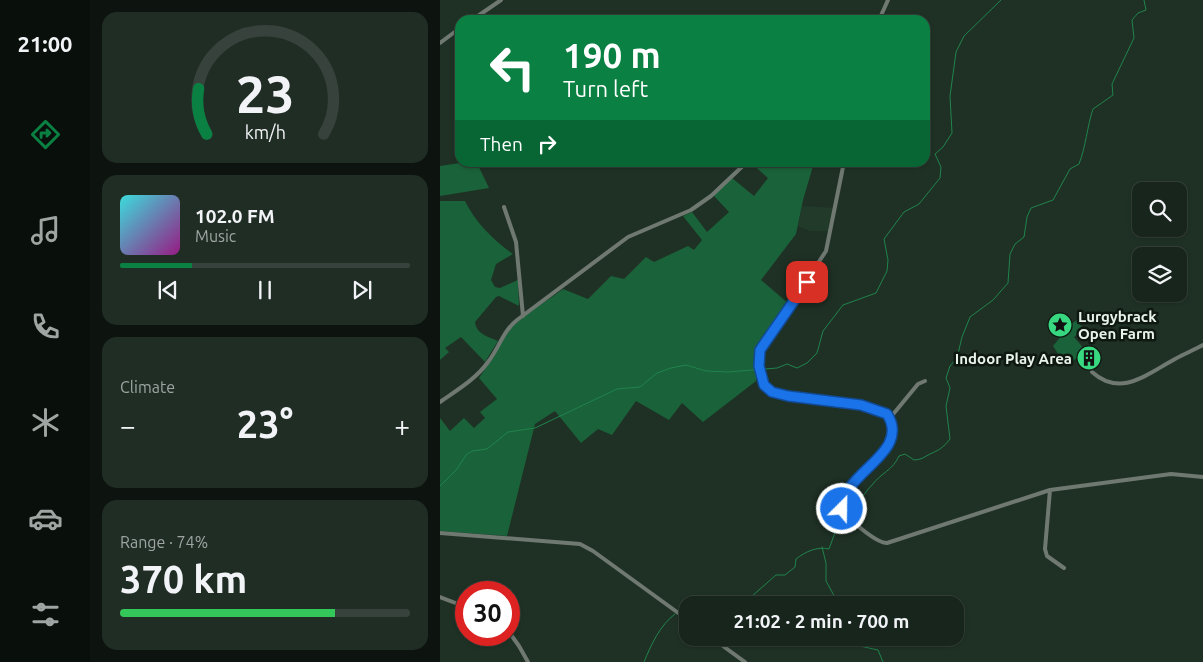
<!DOCTYPE html>
<meta charset="utf-8">
<style>
body{margin:0;font-family:Ubuntu,sans-serif;background:#202d25;color:#f1f3f6;height:100vh;display:flex;flex-direction:column;font-size:19px;white-space:nowrap}
*{box-sizing:border-box;margin:0}
p{font-size:16px;color:#9ea5a3}
.icon{flex:none;width:28px;height:28px;fill:none;stroke:currentColor;stroke-width:2;stroke-linecap:round;stroke-linejoin:round}
.map{position:relative;flex:1;overflow:hidden}
.sheet{display:flex;flex-direction:column;gap:12px;padding:12px;background:#0d140f;width:350px}
.sheet>*{flex:none}
.top-card{position:absolute;left:15px;top:15px;width:475px;height:152px;border-radius:15px;box-shadow:0 1px 4px #0004,0 0 0 1px #36423b;background:#0b8043;color:#fff;overflow:hidden}
.fabs{position:absolute;left:692px;top:182px;display:grid;gap:10px}
.fabs a{display:grid;place-items:center;width:55px;height:55px;border-radius:10px;background:#17251c;box-shadow:0 1px 4px #0004,0 0 0 1px #36423b;font-size:25px}
.speed{position:absolute;left:15px;top:581px;display:flex;gap:10px;font-size:25px;font-weight:700;text-align:center}
.speed>*{display:grid;place-content:center;width:65px;height:65px;border-radius:50%;background:#17251c;box-shadow:0 1px 4px #0004,0 0 0 1px #36423b;line-height:1}
.speed .limit{border:8px solid #d22;background:#fff;color:#111}
.pin{position:absolute;display:grid;place-items:center;width:42px;height:42px;color:#fff;margin:-21px;border-radius:10px;box-shadow:0 2px 8px #0006}
.me{position:absolute;width:55px;margin:-28px;rotate:23deg;stroke-linejoin:round;filter:drop-shadow(0 0 4px #0008)}
.turn{display:flex;align-items:center;gap:18px;height:105px;padding:0 25px;font-size:22px}
.turn .icon{width:65px;height:65px;stroke-width:2.5}
.turn b{display:block;font-size:35px;line-height:42px}
.then{display:flex;align-items:center;height:48px;padding:0 25px;background:#0003;gap:10px;font-size:19px}
.big{font-size:38px;font-weight:600;line-height:1.1}
.sheet .tile{flex:1;display:flex;flex-direction:column;justify-content:center;gap:8px;min-width:0;padding:0 18px;border-radius:15px;background:#202d25}
.sheet .dial{align-items:center;gap:0}
.dial svg{height:130px;overflow:visible;fill:none;stroke:#36423b;stroke-width:7;stroke-linecap:round;text-anchor:middle}
.dial text{fill:#f1f3f6;stroke:none}
.song{display:flex;align-items:center;gap:15px}
.cover{width:60px;height:60px;border-radius:8px;background:linear-gradient(135deg,hsl(180 70% 55%),hsl(310 70% 35%))}
.played{height:5px;border-radius:2px;background:linear-gradient(90deg,#0b8043 25%,#36423b 25%)}
.keys{display:flex;justify-content:space-around;direction:ltr}
.heat{display:flex;justify-content:space-between;align-items:center;font-size:28px;direction:ltr}
.charge{height:8px;border-radius:4px;background:linear-gradient(90deg,#34c759 74%,#36423b 0)}
.trip{position:absolute;left:239px;top:596px;width:285px;height:50px;border-radius:15px;background:#17251c;box-shadow:0 1px 4px #0004,0 0 0 1px #36423b;font-weight:600;line-height:50px;text-align:center}
main{display:flex;flex:1;min-height:0}
.tab-bar{display:flex;flex-direction:column;width:90px;justify-content:space-around;align-items:center;background:#090f0b;color:#9ea5a3}
.tab-bar .icon{width:35px;height:35px}
.tab-bar .current{color:#0b8043}
.tab-bar b{font-size:22px;color:#f1f3f6}
.map>svg:first-child{display:block}
.built{fill:#213a2a}
.green{fill:#1a6239}
.lines{fill:none;stroke-linecap:round;stroke-linejoin:round}
.stream{stroke:#1f844d;stroke-width:1}
.building{fill:#1a4b2d}
.street{stroke:#6f7871;stroke-width:4}
.route-casing{stroke:#114b97;stroke-width:12}
.route{stroke:#1a73e8;stroke-width:9}
.labels{text-anchor:middle;dominant-baseline:central;stroke-width:5;stroke-linejoin:round;paint-order:stroke}
.poi-label{font-size:15px;font-weight:bold;fill:#e8f4eb;stroke:#0f1711;text-anchor:start}
</style>
<main>
<nav class="tab-bar">
<b>21:00</b>
<svg class="icon current" aria-label="directions" viewBox="0 0 24 24"><path d="M12 3l9 9-9 9-9-9zM9 14v-3h6M13 9l2 2-2 2"/></svg>
<svg class="icon" aria-label="music" viewBox="0 0 24 24"><path d="M9 18V5l10-2v13"/><circle cx="6" cy="18" r="3"/><circle cx="16" cy="16" r="3"/></svg>
<svg class="icon" aria-label="phone" viewBox="0 0 24 24"><path d="M5 4h4l2 5-3 2q2 4 5 5l2-3 5 2v4C11 20 4 13 5 4z"/></svg>
<svg class="icon" aria-label="climate" viewBox="0 0 24 24"><path d="M12 3v18M4 7l16 10M4 17L20 7"/></svg>
<svg class="icon" aria-label="car" viewBox="0 0 24 24"><path d="M5 17H2v-5l4-1 3-4h7l3 4 3 1v5h-3M9 17h6M6 11h13"/><circle cx="7" cy="17" r="2"/><circle cx="17" cy="17" r="2"/></svg>
<svg class="icon" aria-label="filters" viewBox="0 0 24 24"><path d="M4 7h16M4 17h16"/><circle cx="9" cy="7" r="2"/><circle cx="15" cy="17" r="2"/></svg>
</nav>
<section class="sheet">
<div class="tile dial"><svg viewBox="0 0 100 80">
<path d="M14 69A42 42 0 1 1 86 69"/>
<path d="M14 69A42 42 0 0 1 9 41" stroke="#0b8043"/>
<text x="50" y="56" font-size="32" font-weight="700">23</text>
<text x="50" y="72" font-size="11">km/h</text>
</svg></div>
<div class="tile">
<div class="song"><i class="cover"></i><div><b>102.0 FM</b><p>Music</p></div></div>
<div class="played"></div>
<div class="keys"><svg class="icon" aria-label="previous" viewBox="0 0 24 24"><path d="M18 5L8 12l10 7zM5 5v14"/></svg><svg class="icon" aria-label="pause" viewBox="0 0 24 24"><path d="M8 5v14M16 5v14"/></svg><svg class="icon" aria-label="next" viewBox="0 0 24 24"><path d="M6 5l10 7-10 7zM19 5v14"/></svg></div>
</div>
<div class="tile"><p>Climate</p>
<div class="heat"><a>−</a><b class="big">23°</b><a>+</a></div>
</div>
<div class="tile"><p>Range · 74%</p><b class="big">370 km</b><div class="charge"></div></div>
</section>
<div class="map">
<svg width="763" height="662" viewBox="0 0 763 662">
<rect width="100%" height="100%" fill="#1f3125"/>
<path class="built" d="M 362,206 L 394,208 L 389,231 L 370,231 L 358,226 Z"/>
<path class="green" d="M 20,163 L 37,163 L 49,188 L 0,196 L 0,166 Z
M 311,163 L 400,163 L 399,168 L 373,166 L 363,200 L 356,234 L 321,280 L 349,304 L 316,348 L 316,381 L 263,422 L 242,403 L 229,420 L 196,401 L 172,435 L 158,429 L 141,443 L 115,411 L 95,424 L 67,536 L 0,531 L 0,418 L 10,431 L 24,418 L 34,428 L 45,418 L 40,412 L 57,399 L 39,378 C 51,362 59,341 73,326 C 87,312 107,301 123,289 L 148,299 L 171,276 L 184,279 L 206,257 L 214,262 L 248,246 L 254,250 L 262,240 L 243,216 L 252,212 L 267,232 L 289,212 L 273,195 L 292,178 L 314,196 L 328,178 Z
M 0,201 L 25,201 C 35,222 54,241 73,254 L 56,264 L 51,280 L 55,287 L 60,288 L 78,280 L 79,306 L 59,296 L 56,297 L 35,322 C 36,334 49,337 58,341 L 45,362 L 21,337 L 5,348 L 9,352 L 0,360 Z
M 637,320 L 644,330 L 634,337 L 646,351 L 626,366 L 613,346 L 631,324 Z"/>
<g class="lines">
<path class="stream" d="M 0,486 L 17,469 L 26,455 L 32,451 L 47,449 L 68,432 L 95,428 L 177,389 L 200,387 L 217,373 L 231,368 L 246,365 L 266,371 L 288,372 L 337,368 L 347,364 L 357,368 L 367,363 L 377,353 L 383,331 L 403,305 L 436,293 L 447,271 L 448,260 L 444,239 L 464,212 L 479,204 L 500,178 L 501,167 L 495,154 L 503,147 L 512,133 L 510,96 L 516,52 L 524,36 L 561,0
M 410,515 C 418,505 424,493 432,485 C 441,473 453,470 459,456 L 465,454 L 474,460 C 481,460 484,457 490,454 C 499,450 503,448 510,439 L 506,406 L 510,388 L 506,378 L 510,366 L 517,358 L 522,337 L 530,317 L 553,300 L 568,283 L 570,254 L 575,244 L 584,237 L 587,217 L 591,208 L 613,200 L 630,169 L 639,164 C 646,146 647,127 653,109 L 673,95 L 672,84 L 694,38 L 692,20 L 698,13 L 706,10 L 704,0
M 382,547 L 386,563 L 386,581 L 397,601 L 402,605
M 297,605 L 303,604 L 336,575 L 345,575 L 355,567 L 356,559 C 365,552 377,546 389,549 L 397,527 L 407,518
M 243,612 L 248,615
M 419,638 L 420,646 L 438,650 L 443,662
M 204,662 C 211,645 220,625 235,614"/>
</g>
<path class="building" d="M 653,349 L 658,356 L 650,363 L 652,366 L 648,369 L 640,359 Z"/>
<g class="lines">
<path class="street" d="M 32,20 L 61,0
M 439,20 L 448,0
M 0,43 L 20,28
M 404,162 L 386,251 L 323,346 C 318,354 318,360 320,369 C 321,376 322,385 328,390 C 340,400 412,403 432,407 C 449,413 458,422 451,441 L 408,492 L 402,506 C 403,516 436,543 447,543 L 610,490 L 731,474 L 763,477
M 64,207 L 76,242 L 83,316
M 652,372 C 681,398 707,374 735,359 C 744,354 754,350 763,345
M 0,402 C 17,390 36,379 48,362 C 59,348 63,331 77,320 L 188,237 L 251,210 L 271,196 L 307,162
M 450,418 L 478,384 L 485,381
M 610,490 L 605,549 L 607,556 L 624,568
M 0,533 L 140,544 L 153,551 L 248,620
M 0,597 L 26,607
M 69,632 L 79,646 L 88,662
M 272,638 L 305,662"/>
</g>
<g class="lines">
<defs>
<path id="route" d="M 367,282 L 320,350 L 319,366 L 324,385 L 332,392 L 348,396 L 421,405 L 447,414 C 472,453 402,472 402,509"/>
</defs>
<use href="#route" class="route-casing"/>
<use href="#route" class="route"/>
</g>
<defs>
<symbol id="sight-disc" viewBox="-11 -11 22 22"><circle r="9.5" fill="#37d880" stroke="#0f1711"/><path d="M0-6L1.8-2.2L6-1.7L2.9 1.2L3.7 5.4L0 3.3L-3.7 5.4L-2.9 1.2L-6-1.7L-1.8-2.2Z" fill="#111"/></symbol>
<symbol id="building-disc" viewBox="-11 -11 22 22"><circle r="9.5" fill="#37d880" stroke="#0f1711"/><path d="M-4-6H4V6H1V3H-1V6H-4ZM-2.5-4.3h1.7v1.8h-1.7ZM.8-4.3h1.7v1.8H.8ZM-2.5-1h1.7V.8h-1.7ZM.8-1h1.7V.8H.8Z" fill="#111"/></symbol>
</defs>
<g fill-rule="evenodd">
<use href="#sight-disc" x="606" y="311" width="28" height="28"/>
<use href="#building-disc" x="635" y="344" width="28" height="28"/>
</g>
<g class="labels">
<g class="poi-label">
<text x="638" y="316">Lurgybrack<tspan x="638" dy="17">Open Farm</tspan></text>
<text x="632" y="358" text-anchor="end">Indoor Play Area</text>
</g>
</g>
</svg>
<div class="fabs">
<a><svg class="icon" aria-label="search" viewBox="0 0 24 24"><circle cx="10" cy="10" r="6"/><path d="M15 15l6 6"/></svg></a>
<a><svg class="icon" aria-label="layers" viewBox="0 0 24 24"><path d="M12 4l9 5-9 5-9-5zM3 14l9 5 9-5"/></svg></a>
</div>
<div class="speed"><div class="limit">30</div></div>
<div class="pin" style="left:367px;top:282px;background:#d93025"><svg class="icon" aria-label="arrive" viewBox="0 0 24 24"><path d="M6 21V4h12l-3 4 3 4H6"/></svg></div>
<svg class="me" style="left:402px;top:509px" viewBox="-20 -20 40 40"><circle r="17" fill="#1a73e8" stroke="#fff" stroke-width="3"/><path d="M0-11L8 9 0 5-8 9z" fill="#fff"/></svg>
<div class="trip">21:02 · 2 min · 700 m</div>
<div class="top-card">
<div class="turn"><svg class="icon" aria-label="left" viewBox="0 0 24 24"><path d="M17 20v-9H6M10 6l-5 5 5 5"/></svg><div><b>190 m</b>Turn left</div></div>
<div class="then">Then<svg class="icon" aria-label="right" viewBox="0 0 24 24"><path d="M7 20v-9h11M14 6l5 5-5 5"/></svg></div>
</div>
</div>
</main>
